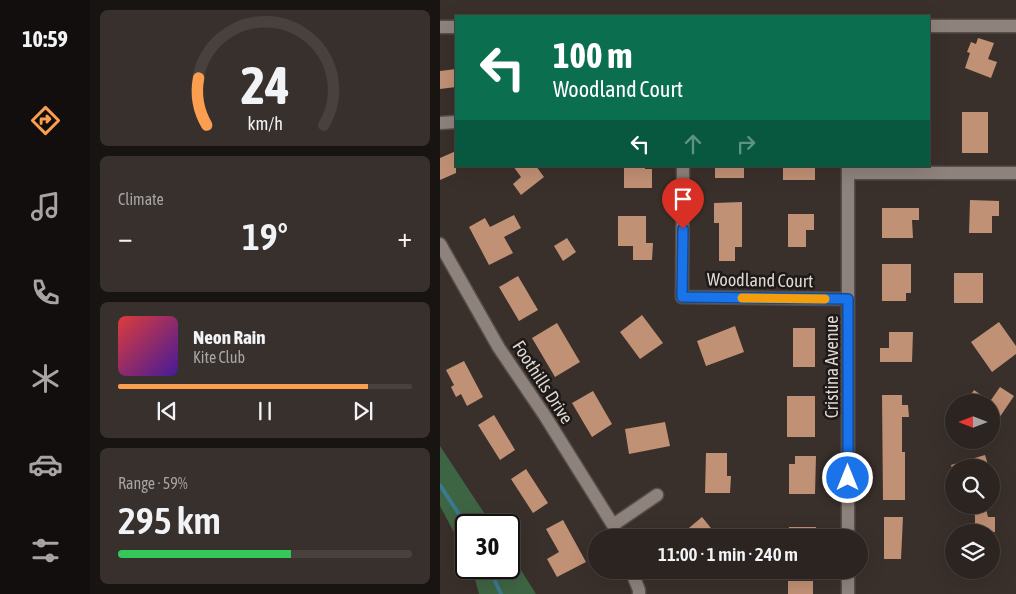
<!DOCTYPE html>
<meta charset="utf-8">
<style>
body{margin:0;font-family:"Asap Condensed",sans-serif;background:#38302d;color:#f1f3f6;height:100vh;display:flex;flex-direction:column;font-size:19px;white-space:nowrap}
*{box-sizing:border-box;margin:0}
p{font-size:16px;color:#a6a4a5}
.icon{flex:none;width:28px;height:28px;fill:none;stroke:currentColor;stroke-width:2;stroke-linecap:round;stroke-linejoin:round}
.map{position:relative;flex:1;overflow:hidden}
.details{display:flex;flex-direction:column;gap:10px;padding:10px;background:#181412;width:350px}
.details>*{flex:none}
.top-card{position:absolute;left:15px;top:15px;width:475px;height:152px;border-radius:0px;box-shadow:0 5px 20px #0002,0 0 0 1px #48413e;background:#0b6e4f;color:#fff;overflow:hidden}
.needle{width:32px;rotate:270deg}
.controls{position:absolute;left:505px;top:394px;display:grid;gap:10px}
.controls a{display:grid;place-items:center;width:55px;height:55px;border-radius:50%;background:#2c2420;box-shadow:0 5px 20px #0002,0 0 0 1px #48413e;font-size:25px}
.speed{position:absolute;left:15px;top:514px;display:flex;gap:10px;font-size:25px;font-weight:700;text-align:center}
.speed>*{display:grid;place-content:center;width:65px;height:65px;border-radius:50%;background:#2c2420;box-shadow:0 5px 20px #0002,0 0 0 1px #48413e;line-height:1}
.speed .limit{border:2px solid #111;border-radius:8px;background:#fff;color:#111}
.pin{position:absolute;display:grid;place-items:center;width:42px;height:42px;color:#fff;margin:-51px -21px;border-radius:50% 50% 50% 0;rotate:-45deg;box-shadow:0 0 5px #0007}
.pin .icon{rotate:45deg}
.me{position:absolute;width:55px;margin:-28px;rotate:0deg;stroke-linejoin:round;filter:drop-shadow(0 0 4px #0008)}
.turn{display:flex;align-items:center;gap:18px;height:105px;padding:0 15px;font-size:22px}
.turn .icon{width:65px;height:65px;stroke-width:2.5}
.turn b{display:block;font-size:35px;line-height:42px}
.lanes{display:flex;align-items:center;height:48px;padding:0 15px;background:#0003;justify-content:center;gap:25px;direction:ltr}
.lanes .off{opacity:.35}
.big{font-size:38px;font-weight:600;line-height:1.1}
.details .tile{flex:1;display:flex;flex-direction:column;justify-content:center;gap:8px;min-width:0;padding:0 18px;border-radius:8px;background:#38302d}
.details .dial{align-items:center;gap:0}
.dial svg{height:130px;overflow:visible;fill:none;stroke:#48413e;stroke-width:7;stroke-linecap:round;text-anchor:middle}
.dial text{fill:#f1f3f6;stroke:none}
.song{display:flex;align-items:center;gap:15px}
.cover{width:60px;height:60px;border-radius:8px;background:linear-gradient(135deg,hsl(0 70% 55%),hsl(260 70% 35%))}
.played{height:5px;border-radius:2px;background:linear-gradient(90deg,#fb9e50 85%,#48413e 85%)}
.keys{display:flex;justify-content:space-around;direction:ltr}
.heat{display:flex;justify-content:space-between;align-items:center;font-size:28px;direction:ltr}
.charge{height:8px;border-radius:4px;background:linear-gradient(90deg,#34c759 59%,#48413e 0)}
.trip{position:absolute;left:148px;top:529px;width:280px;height:50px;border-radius:25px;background:#2c2420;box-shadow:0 5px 20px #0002,0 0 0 1px #48413e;font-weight:600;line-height:50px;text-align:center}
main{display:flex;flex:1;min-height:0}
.menu{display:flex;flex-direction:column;width:90px;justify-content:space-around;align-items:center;background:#120e0d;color:#a6a4a5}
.menu .icon{width:35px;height:35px}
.menu .active{color:#fb9e50}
.menu b{font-size:22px;color:#f1f3f6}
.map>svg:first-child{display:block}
.green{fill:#3e6543}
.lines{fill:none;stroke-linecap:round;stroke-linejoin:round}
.stream{stroke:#3b798d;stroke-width:4}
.building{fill:#c19175}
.minor-casing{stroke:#564e4a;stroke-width:15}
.minor{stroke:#8e837c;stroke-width:12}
.route-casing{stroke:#114b97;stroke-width:12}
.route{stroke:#1a73e8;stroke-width:9}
.slow{stroke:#f59e0b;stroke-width:9}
.labels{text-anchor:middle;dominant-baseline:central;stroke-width:5;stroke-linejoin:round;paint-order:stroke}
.street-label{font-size:18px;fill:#ded8d5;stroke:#1e1917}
</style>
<main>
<nav class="menu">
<b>10:59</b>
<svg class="icon active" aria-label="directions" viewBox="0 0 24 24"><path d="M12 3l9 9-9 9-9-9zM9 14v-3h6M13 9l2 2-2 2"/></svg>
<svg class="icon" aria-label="music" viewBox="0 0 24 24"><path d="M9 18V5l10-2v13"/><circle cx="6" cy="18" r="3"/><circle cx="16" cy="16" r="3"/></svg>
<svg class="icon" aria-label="phone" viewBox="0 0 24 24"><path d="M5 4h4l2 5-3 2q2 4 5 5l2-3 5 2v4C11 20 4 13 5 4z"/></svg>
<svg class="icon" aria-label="climate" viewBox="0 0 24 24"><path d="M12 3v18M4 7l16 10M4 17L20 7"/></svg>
<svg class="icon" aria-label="car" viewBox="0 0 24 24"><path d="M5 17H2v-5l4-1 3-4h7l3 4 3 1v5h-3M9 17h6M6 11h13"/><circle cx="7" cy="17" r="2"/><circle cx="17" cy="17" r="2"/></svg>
<svg class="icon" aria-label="filters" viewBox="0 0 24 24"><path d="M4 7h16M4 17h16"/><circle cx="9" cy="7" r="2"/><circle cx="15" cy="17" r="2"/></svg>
</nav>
<section class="details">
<div class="tile dial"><svg viewBox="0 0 100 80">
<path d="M14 69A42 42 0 1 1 86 69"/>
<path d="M14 69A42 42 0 0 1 9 40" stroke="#fb9e50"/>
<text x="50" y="56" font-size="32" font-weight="700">24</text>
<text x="50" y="72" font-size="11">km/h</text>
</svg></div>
<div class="tile"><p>Climate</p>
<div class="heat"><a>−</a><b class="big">19°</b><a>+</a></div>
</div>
<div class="tile">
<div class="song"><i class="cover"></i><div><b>Neon Rain</b><p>Kite Club</p></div></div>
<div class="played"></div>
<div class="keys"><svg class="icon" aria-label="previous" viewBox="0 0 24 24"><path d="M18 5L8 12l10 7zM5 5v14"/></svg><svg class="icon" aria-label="pause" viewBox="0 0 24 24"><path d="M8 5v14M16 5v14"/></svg><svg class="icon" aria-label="next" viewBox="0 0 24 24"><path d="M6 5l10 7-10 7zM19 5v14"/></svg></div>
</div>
<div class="tile"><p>Range · 59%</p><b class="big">295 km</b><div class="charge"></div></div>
</section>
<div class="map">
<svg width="576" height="594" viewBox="0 0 576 594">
<rect width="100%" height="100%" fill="#3a302b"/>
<path class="green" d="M 0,446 L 52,525 L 26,525 L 26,555 L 0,506 Z
M 69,551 L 96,594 L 39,594 L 32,568 L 69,568 Z"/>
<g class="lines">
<path class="stream" d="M 0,485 L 26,525
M 49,568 L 61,594"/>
</g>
<path class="building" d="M 538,38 L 554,43 L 548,59 L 557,62 L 551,78 L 525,68 L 530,53 L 527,52 L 531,42 L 536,44 Z
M 16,69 L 16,87 L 0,89 L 0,71 Z
M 522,112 L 548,112 L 548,153 L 522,153 Z
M 16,151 L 16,173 L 0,180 L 0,158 Z
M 73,166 L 96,166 L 104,177 L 81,195 L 73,184 L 81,177 Z
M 184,166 L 205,166 L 205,169 L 212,169 L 212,188 L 184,188 Z
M 275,166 L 304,166 L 304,178 L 275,178 Z
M 343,166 L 375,166 L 375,180 L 343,180 Z
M 530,200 L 559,201 L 559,216 L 552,216 L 552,233 L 529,233 Z
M 302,202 L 302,247 L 295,247 L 295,261 L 279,261 L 279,223 L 274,223 L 274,203 Z
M 442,208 L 479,208 L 479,220 L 472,220 L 473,238 L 442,238 Z
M 348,214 L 374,214 L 374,230 L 366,230 L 366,247 L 348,247 Z
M 74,215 L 81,228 L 64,237 L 73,253 L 49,265 L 29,227 L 45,218 L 50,227 Z
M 178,216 L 206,216 L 206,243 L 213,243 L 212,260 L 193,260 L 193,246 L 178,246 Z
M 127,238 L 136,252 L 123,261 L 114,246 Z
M 442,264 L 471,264 L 471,293 L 466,293 L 466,301 L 442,301 Z
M 514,273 L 543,273 L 543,303 L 514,303 Z
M 78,276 L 98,310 L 79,321 L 59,287 Z
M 202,315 L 223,343 L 200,359 L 180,332 Z
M 559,322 L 576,346 L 576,354 L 552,372 L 531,342 Z
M 117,323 L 140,362 L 115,377 L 92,338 Z
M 295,326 L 304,352 L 266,366 L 257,341 Z
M 353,328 L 375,328 L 375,367 L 353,367 Z
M 449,332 L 473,332 L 472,362 L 440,362 L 440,348 L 449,348 Z
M 24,361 L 43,397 L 27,406 L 21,394 L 16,397 L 11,387 L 14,385 L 6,370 Z
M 560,387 L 574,396 L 551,430 L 551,402 L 526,402 L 534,390 L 551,402 L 551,400 Z
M 153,391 L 172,424 L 152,437 L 132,403 Z
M 442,395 L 462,395 L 462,405 L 468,405 L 469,417 L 462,417 L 462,452 L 465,452 L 465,500 L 443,500 Z
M 347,396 L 375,396 L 375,437 L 347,437 Z
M 54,415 L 75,450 L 60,460 L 38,425 Z
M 225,422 L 230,446 L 189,454 L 185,429 Z
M 266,453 L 287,453 L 287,476 L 291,476 L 290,493 L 265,493 Z
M 545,455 L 549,468 L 512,468 L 511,465 Z
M 355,456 L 376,456 L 375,494 L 349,494 L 349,464 L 355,464 Z
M 86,469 L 108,503 L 93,513 L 71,479 Z
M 532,505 L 545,505 L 548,517 L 555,517 L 555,532 L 535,532 L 535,516 Z
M 262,517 L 279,538 L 237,538 Z
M 444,517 L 463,517 L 461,559 L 444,559 Z
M 123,520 L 146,562 L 117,577 L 107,559 L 119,552 L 106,529 Z
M 349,527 L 376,527 L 376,538 L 349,538 Z
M 348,581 L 373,581 L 373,594 L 348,594 Z"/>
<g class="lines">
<defs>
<path id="minor" d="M 489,26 L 576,26
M 0,27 L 16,27
M 0,123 L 16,122
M 243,166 L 242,297 L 408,299
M 408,166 L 408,538
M 408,173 L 576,173
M 0,244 L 59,348 L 105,416 L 173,525 L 178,538
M 173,525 L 217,495
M 191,570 L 199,590 L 199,594
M 408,570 L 408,594"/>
</defs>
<use href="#minor" class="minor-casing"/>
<use href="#minor" class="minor"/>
</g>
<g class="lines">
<defs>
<path id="route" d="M 243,229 L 242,297 L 408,299 L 408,478"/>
</defs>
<use href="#route" class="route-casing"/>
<use href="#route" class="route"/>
<path class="slow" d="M 302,298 L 385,299"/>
</g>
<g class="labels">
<g class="street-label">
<text transform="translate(320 280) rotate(1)">Woodland Court</text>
<text transform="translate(391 367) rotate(-90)">Cristina Avenue</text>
<text transform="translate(103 382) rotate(57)">Foothills Drive</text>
</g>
</g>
</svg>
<div class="controls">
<a><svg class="needle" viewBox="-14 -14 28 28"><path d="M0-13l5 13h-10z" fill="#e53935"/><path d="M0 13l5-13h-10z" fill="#a6a4a5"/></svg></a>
<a><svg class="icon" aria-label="search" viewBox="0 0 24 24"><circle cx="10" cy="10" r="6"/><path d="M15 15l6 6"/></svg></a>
<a><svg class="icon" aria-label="layers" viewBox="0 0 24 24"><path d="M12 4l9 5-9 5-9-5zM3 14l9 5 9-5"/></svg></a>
</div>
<div class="speed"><div class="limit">30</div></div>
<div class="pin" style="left:243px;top:229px;background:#d93025"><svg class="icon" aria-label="arrive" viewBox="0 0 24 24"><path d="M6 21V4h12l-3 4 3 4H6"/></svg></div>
<svg class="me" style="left:408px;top:478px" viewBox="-20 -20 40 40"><circle r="17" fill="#1a73e8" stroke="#fff" stroke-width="3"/><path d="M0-11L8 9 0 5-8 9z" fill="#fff"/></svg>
<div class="trip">11:00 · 1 min · 240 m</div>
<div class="top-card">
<div class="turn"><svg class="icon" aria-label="left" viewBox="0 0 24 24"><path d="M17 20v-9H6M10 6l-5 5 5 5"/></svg><div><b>100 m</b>Woodland Court</div></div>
<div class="lanes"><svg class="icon" aria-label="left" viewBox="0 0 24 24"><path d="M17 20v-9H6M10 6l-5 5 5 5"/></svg><svg class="icon off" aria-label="ahead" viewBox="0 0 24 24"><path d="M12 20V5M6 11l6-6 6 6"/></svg><svg class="icon off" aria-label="right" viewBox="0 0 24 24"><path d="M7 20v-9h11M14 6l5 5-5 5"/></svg></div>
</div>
</div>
</main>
